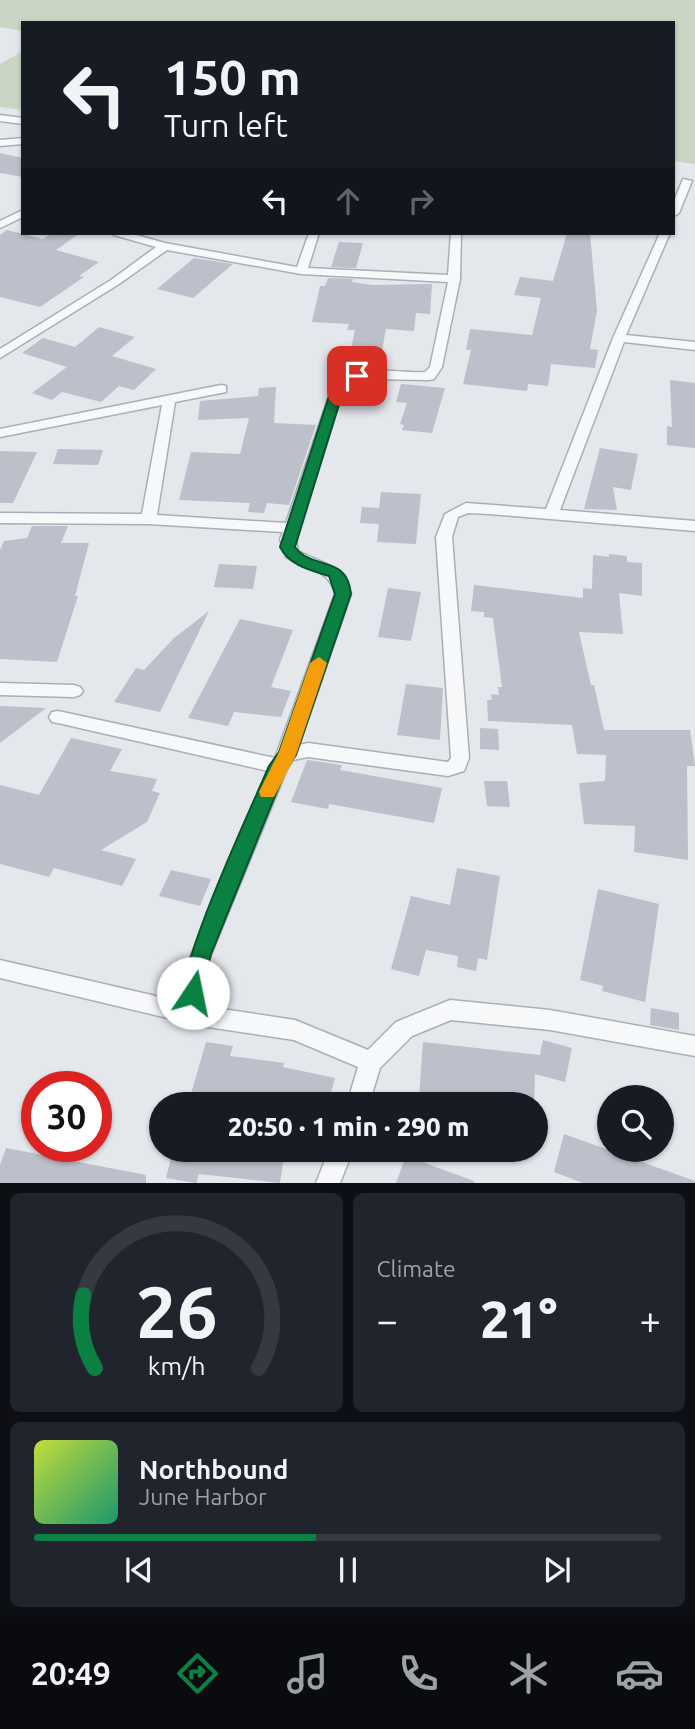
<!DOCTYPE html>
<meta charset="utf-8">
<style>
body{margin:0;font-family:Ubuntu,sans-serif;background:#20242c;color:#f1f3f6;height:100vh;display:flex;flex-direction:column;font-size:26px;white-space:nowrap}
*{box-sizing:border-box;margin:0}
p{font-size:23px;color:#9ea1a6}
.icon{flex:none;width:38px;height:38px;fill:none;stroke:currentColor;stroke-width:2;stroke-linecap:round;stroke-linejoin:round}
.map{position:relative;height:1183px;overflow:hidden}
.details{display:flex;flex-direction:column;gap:10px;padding:10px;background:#0d0f14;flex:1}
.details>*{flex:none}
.banner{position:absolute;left:21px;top:21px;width:654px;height:214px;border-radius:0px;box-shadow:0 2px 5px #0004;background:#171b24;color:#f1f3f6;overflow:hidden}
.buttons{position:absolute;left:597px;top:1085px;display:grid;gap:14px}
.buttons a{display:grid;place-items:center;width:77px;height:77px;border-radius:50%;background:#171b24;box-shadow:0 2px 5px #0004;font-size:35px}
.speed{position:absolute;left:21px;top:1071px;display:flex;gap:14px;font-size:35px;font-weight:700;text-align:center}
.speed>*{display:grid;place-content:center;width:91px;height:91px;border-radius:50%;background:#171b24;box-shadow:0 2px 5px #0004;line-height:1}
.speed .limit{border:10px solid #d22;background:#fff;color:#111}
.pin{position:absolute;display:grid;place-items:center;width:60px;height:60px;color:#fff;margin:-30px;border-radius:14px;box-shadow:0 4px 10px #0006}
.me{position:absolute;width:77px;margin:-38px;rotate:11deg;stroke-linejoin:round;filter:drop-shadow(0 0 5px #0008)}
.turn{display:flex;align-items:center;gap:24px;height:147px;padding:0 28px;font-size:32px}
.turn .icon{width:91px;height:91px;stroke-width:2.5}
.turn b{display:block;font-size:49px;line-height:60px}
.lanes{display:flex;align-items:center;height:66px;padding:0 28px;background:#0003;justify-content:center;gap:35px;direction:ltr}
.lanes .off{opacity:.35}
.big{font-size:52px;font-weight:800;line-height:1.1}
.details .tile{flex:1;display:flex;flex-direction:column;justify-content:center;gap:10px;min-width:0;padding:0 24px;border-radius:10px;background:#20242c}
.details .dial{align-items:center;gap:0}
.dial svg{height:182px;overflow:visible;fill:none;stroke:#363941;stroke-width:7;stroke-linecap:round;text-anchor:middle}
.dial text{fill:#f1f3f6;stroke:none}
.song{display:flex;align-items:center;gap:21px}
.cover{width:84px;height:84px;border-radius:10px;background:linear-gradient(135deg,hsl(70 70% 55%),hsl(160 70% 35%))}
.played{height:7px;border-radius:4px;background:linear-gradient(90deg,#0b8043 45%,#363941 45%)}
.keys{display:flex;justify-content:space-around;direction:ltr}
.heat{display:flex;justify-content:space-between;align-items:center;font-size:38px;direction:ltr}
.details .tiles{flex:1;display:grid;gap:10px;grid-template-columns:1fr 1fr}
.tile:last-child{grid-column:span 2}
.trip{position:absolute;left:149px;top:1092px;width:399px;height:70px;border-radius:35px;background:#171b24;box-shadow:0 2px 5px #0004;font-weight:800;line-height:70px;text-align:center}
.tabs{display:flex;height:112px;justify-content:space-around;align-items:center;background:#090b0e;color:#9ea1a6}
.tabs .icon{width:49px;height:49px}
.tabs .selected{color:#0b8043}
.tabs b{font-size:32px;color:#f1f3f6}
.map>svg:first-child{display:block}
.green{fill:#c9d6c5}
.building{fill:#bbc0ca}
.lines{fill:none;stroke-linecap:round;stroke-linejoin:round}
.minor-casing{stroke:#a9aeb7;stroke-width:3}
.minor{fill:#f7f8fa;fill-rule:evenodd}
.route{fill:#0b8043;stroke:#07532c;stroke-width:2}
.slow{fill:#f59e0b}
</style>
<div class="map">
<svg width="695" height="1183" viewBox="0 0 695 1183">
<rect width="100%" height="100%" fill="#e4e7ec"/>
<path class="green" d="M 0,0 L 695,0 L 695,164 L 674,161 L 674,23 L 23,23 L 23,31 L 0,27 Z
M 23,51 L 23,110 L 0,107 L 0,64 Z"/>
<path class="building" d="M 0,153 L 23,158 L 23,177 L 0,173 Z
M 7,230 L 43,239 L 52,233 L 80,233 L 56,250 L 99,262 L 79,276 L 84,277 L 40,307 L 0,297 L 0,235 Z
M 567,233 L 590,233 L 597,311 L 590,349 L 598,350 L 595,368 L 551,364 L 548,386 L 528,384 L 527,391 L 463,384 L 471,350 L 466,350 L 470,329 L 532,335 L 541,298 L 514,295 L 520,277 L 553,281 Z
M 339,242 L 363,243 L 356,268 L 331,267 Z
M 194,258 L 233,264 L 193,298 L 157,289 Z
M 328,278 L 353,279 L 352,282 L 372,285 L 432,284 L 430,314 L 416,313 L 414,331 L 386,329 L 381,356 L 350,354 L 355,330 L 347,330 L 349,324 L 312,322 L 320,286 L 325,286 Z
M 99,327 L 135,337 L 112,356 L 156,369 L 134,390 L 119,386 L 101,402 L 62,392 L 52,400 L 32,393 L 67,367 L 22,353 L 43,338 L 75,347 Z
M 670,380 L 695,383 L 695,448 L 667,445 L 667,426 L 672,427 Z
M 401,384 L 445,388 L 432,433 L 402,430 L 404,425 L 400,424 L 407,403 L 396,402 Z
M 276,387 L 274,423 L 316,425 L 289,505 L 267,503 L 264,513 L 248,512 L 250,503 L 179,500 L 191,452 L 240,454 L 249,418 L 198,420 L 200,401 L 258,396 L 259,388 Z
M 600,448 L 638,454 L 631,490 L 613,487 L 617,510 L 584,509 Z
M 58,449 L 103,450 L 98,465 L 53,464 Z
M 0,451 L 37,452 L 13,503 L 0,503 Z
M 381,492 L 421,494 L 416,544 L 377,542 L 379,524 L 360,523 L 362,507 L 379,508 Z
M 32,526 L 68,526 L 61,543 L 89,543 L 75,596 L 78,596 L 57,662 L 0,659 L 0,550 L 4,541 L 27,538 Z
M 609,554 L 627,556 L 627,562 L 642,563 L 642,596 L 619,593 L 623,634 L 579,632 L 591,685 L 594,685 L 604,730 L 690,730 L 695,766 L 687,766 L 688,860 L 634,852 L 635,826 L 584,824 L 579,783 L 605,781 L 606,755 L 577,754 L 572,725 L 488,721 L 487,700 L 492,700 L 491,694 L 499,695 L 498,687 L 502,687 L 493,618 L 484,617 L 484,612 L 471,611 L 474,585 L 583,598 L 583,588 L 592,589 L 593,555 L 609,557 Z
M 219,564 L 257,566 L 253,589 L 214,587 Z
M 388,588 L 421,592 L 411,641 L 378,637 Z
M 209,611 L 160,712 L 114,702 L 136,668 L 144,670 L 174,638 Z
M 240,619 L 293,630 L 271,687 L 291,691 L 281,717 L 234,712 L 228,726 L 188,718 Z
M 406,684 L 443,688 L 440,740 L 397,735 Z
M 0,706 L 46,708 L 0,743 Z
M 480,728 L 498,729 L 499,750 L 480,749 Z
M 71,738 L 122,749 L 110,771 L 157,779 L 152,791 L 160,793 L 147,822 L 101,850 L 136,859 L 122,886 L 54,868 L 49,877 L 0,864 L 0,785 L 39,795 Z
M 307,760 L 342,765 L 340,770 L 442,788 L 434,823 L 329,804 L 328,809 L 291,802 Z
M 484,781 L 507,781 L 510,807 L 487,806 Z
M 457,868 L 500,876 L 487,960 L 478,958 L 476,971 L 457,967 L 458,956 L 426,950 L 419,976 L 391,969 L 411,896 L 450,905 Z
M 171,870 L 211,879 L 200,906 L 159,896 Z
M 598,889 L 659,904 L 645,1002 L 602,991 L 603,986 L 580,980 Z
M 651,1008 L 679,1013 L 679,1030 L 650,1025 Z
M 543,1040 L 572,1048 L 565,1082 L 535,1074 L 534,1104 L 481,1104 L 419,1097 L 423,1042 L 540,1055 Z
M 206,1042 L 233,1046 L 230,1056 L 284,1063 L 283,1067 L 335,1078 L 328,1104 L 188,1104 Z
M 564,1134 L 695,1181 L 695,1183 L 583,1183 L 554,1172 Z
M 6,1148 L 146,1175 L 146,1183 L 0,1183 L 0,1165 Z
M 173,1150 L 285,1150 L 280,1183 L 199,1174 L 196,1183 L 166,1178 Z
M 406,1156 L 474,1181 L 474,1183 L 396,1183 Z"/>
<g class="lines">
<defs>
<path id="minor" d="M 0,115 L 23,118 L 23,124 L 0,121 Z
M 23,138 L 23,144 L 0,146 L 0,140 Z
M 683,179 L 692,181 L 679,213 L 674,216 L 674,201 Z
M 23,210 L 23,217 L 0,228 L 0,221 Z
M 113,233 L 129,233 L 165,243 L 297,267 L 309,233 L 319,233 L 308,268 L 448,275 L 451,233 L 461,233 L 460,279 L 442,367 L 434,379 L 429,380 L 366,379 L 349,382 L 344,388 L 296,539 L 298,551 C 321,563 344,565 351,594 L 299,745 L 308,743 L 448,762 L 451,758 L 436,537 L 445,514 L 466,503 L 546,509 L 613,338 L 660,233 L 670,233 L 626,335 L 695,342 L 695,350 L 624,342 L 560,510 L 695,521 L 695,531 L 489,514 L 468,513 L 458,517 L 452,537 L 469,758 L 464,771 L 448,776 L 308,757 L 293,760 L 287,769 L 206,967 L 204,993 L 209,1007 L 295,1020 L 368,1050 L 396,1022 L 450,1000 L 550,1010 L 695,1036 L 695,1056 L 550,1030 L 451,1020 L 412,1036 L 380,1068 L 369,1104 L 347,1104 L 358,1067 L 294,1040 L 201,1026 L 0,978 L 0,960 L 186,1003 L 182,993 L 186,967 L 268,771 L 58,723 L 52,722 L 49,717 L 52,712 L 58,711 L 275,758 L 335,594 C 330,569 305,568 286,557 L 280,539 L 283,532 L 149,524 L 0,523 L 0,513 L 142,514 L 162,405 L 0,437 L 0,429 L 221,385 L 226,386 L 226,392 L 175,402 L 157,515 L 286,523 L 332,387 C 352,361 396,374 425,372 L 430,367 L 448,282 L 301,274 L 167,250 L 119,284 L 0,358 L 0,349 L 111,280 L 156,247 L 114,235 Z
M 0,683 L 74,685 L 80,687 L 83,691 L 80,695 L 74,697 L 0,695 Z
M 329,1150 L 353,1150 L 340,1183 L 316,1183 Z"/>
</defs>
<use href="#minor" class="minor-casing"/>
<use href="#minor" class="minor"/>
</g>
<path class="route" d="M 357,372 L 363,376 L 344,388 L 295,547 C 313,571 347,554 351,594 L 296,755 L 286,769 L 211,954 L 200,1000 L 193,1003 L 185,1000 C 173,973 254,802 269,766 L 279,752 L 335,594 L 329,576 C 310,570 290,566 280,547 L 332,387 L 341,376 Z"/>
<path class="slow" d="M 319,657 L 327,663 L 296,755 L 274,797 L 261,797 L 259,792 L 279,752 L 310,663 Z"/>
</svg>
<div class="buttons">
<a><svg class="icon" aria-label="search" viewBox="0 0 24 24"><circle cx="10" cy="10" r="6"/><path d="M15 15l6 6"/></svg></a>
</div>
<div class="speed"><div class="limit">30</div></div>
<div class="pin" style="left:357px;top:376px;background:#d93025"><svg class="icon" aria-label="arrive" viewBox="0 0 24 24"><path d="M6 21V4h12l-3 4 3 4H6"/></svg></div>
<svg class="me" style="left:193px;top:993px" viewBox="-20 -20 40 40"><circle r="19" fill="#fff"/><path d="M0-13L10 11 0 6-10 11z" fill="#0b8043"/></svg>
<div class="trip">20:50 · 1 min · 290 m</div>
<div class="banner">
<div class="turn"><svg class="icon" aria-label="left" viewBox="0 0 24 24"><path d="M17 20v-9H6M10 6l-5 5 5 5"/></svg><div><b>150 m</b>Turn left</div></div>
<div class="lanes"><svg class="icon" aria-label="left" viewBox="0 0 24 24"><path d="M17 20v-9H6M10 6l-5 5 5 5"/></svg><svg class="icon off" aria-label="ahead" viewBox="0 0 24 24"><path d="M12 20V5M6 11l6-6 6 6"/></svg><svg class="icon off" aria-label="right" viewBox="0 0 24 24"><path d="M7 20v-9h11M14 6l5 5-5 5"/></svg></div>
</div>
</div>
<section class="details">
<div class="tiles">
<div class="tile dial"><svg viewBox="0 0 100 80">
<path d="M14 69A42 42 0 1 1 86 69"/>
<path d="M14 69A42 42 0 0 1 9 37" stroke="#0b8043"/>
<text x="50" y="56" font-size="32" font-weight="700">26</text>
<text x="50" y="72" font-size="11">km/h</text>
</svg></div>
<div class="tile"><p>Climate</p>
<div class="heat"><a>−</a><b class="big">21°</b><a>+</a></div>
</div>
<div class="tile">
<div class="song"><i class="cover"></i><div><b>Northbound</b><p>June Harbor</p></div></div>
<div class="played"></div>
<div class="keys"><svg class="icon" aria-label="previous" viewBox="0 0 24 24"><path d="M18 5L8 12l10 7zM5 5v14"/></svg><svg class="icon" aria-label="pause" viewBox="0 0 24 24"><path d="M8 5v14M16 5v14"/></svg><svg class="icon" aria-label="next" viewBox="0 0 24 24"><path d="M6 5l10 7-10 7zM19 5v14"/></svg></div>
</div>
</div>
</section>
<nav class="tabs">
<b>20:49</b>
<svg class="icon selected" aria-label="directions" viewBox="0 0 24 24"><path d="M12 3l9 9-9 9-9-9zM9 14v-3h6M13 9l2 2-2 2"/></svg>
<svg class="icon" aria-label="music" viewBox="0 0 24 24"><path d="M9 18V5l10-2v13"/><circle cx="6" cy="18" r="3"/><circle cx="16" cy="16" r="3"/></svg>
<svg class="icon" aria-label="phone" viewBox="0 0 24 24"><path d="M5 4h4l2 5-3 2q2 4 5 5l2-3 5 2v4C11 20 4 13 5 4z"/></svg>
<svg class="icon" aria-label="climate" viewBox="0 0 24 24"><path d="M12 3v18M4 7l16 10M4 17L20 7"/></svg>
<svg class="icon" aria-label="car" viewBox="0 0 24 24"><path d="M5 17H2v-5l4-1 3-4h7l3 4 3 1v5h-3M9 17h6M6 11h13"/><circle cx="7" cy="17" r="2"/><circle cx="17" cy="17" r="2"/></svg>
</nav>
